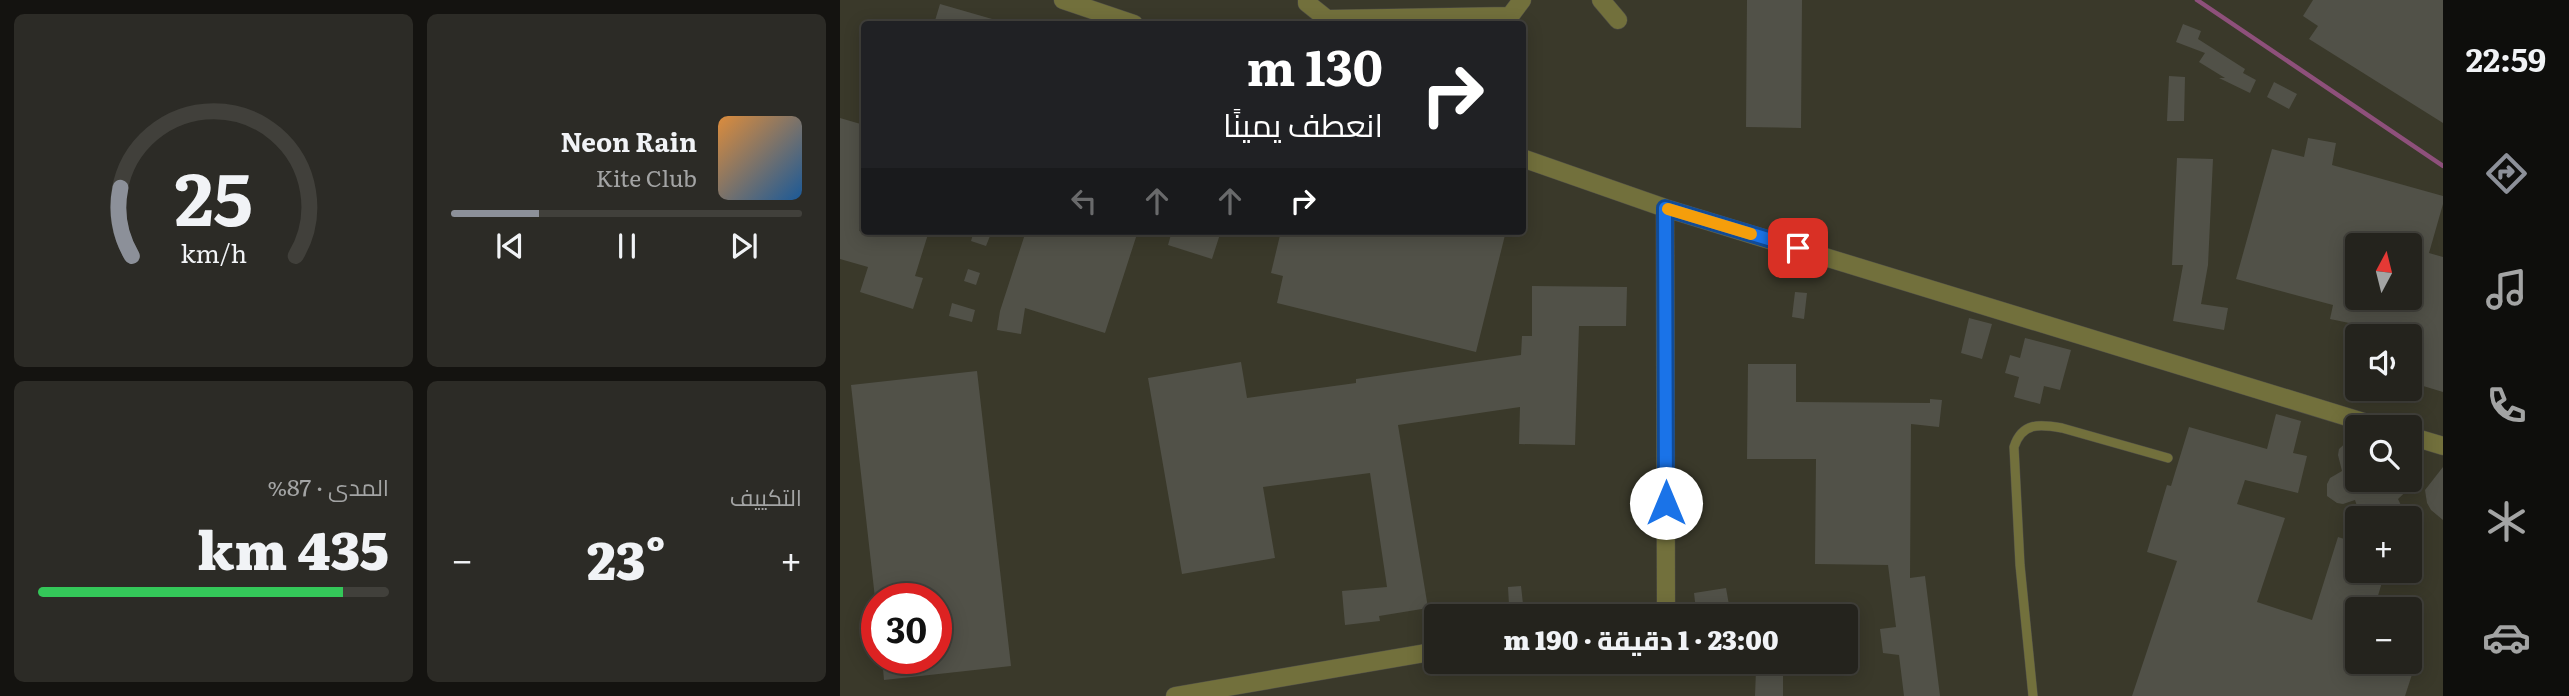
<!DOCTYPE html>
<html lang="ar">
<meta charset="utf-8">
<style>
body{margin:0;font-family:Literata,Cairo,serif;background:#2c2b26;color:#f1f3f6;direction:rtl;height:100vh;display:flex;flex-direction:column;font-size:26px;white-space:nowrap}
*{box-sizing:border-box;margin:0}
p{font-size:23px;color:#a3a4a4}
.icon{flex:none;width:38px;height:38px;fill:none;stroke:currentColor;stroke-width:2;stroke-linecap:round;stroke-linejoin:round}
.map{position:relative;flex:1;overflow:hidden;direction:ltr}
.panel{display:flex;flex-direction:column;gap:14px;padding:14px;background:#141310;width:840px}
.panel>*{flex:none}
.hud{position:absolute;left:21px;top:21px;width:665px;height:214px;border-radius:7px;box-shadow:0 4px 18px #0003,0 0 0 2px #41403b;direction:rtl;background:#202124;color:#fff;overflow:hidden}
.needle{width:46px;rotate:7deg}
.tools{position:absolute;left:1505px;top:233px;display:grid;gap:14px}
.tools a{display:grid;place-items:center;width:77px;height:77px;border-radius:7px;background:#24231d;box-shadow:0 4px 18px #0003,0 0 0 2px #41403b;font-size:35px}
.speed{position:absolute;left:21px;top:583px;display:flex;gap:14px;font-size:35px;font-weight:700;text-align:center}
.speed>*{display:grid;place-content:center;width:91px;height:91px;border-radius:50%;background:#24231d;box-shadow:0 4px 18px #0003,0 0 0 2px #41403b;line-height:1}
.speed .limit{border:10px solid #d22;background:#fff;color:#111}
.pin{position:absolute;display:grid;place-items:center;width:60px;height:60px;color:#fff;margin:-30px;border-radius:14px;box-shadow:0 4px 10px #0006}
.me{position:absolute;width:77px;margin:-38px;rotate:0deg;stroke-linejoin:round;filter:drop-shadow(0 0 5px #0008)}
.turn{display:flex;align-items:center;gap:24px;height:147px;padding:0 28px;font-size:32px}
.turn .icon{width:91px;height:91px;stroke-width:2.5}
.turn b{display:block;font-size:49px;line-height:60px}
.lanes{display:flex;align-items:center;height:66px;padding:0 28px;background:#0003;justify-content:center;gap:35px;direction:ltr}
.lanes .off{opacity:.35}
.big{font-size:52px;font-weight:800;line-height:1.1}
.panel .widget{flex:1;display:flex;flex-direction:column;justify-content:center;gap:10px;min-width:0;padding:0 24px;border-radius:10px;background:#2c2b26}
.panel .dial{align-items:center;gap:0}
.dial svg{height:182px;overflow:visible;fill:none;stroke:#41403b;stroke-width:7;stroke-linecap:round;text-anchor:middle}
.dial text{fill:#f1f3f6;stroke:none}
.song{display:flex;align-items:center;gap:21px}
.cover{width:84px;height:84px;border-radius:10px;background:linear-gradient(135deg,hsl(30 70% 55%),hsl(210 70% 35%))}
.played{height:7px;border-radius:4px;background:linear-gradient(90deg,#8c9099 25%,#41403b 25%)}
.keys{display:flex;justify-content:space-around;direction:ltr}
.heat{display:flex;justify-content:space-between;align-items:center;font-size:38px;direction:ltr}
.charge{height:10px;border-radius:5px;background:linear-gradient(90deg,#34c759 87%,#41403b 0)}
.panel .tiles{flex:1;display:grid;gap:14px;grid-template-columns:repeat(2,1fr)}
.trip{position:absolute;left:584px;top:604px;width:434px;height:70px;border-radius:7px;background:#24231d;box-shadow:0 4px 18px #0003,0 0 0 2px #41403b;font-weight:800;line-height:70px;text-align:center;direction:rtl}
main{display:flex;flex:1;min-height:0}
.tabs{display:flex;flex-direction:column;width:126px;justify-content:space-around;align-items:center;background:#0e0e0c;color:#a3a4a4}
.tabs .icon{width:49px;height:49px}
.tabs .on{color:#8c9099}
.tabs b{font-size:32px;color:#f1f3f6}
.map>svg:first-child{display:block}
.built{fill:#3a392a;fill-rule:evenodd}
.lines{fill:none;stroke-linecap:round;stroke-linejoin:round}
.stream{stroke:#8e507b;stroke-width:4.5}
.building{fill:#515148;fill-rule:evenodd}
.lane-casing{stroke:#4e4d46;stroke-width:10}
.street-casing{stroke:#4e4d46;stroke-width:19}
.lane{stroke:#72703c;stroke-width:9}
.street{stroke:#72703c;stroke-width:18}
.route-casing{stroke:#114b97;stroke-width:18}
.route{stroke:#1a73e8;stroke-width:12}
.slow{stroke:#f59e0b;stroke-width:12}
</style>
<main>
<nav class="tabs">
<b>22:59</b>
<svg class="icon on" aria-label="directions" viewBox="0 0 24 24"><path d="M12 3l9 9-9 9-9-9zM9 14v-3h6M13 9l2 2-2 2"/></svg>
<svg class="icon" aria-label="music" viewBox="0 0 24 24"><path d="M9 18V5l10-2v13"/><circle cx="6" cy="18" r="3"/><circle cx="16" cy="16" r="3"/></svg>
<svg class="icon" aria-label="phone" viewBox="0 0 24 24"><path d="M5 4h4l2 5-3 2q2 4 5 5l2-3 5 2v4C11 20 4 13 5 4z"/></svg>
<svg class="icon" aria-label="climate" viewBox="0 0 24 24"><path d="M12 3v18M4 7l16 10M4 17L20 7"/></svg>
<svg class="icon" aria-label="car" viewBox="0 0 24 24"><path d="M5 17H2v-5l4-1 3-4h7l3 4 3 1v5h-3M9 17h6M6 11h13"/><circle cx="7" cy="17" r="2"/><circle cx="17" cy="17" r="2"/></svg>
</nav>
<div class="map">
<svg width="1603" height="696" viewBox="0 0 1603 696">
<rect width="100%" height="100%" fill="#302f27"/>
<path class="built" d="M 0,0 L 1603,0 L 1603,696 L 0,696 ZM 24,24 L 682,24 L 682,231 L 24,231 ZM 1517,245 L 1570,245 L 1570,298 L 1517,298 ZM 1517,336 L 1570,336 L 1570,388 L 1517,388 ZM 1517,427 L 1570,427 L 1570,480 L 1517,480 ZM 1517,518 L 1570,518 L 1570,570 L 1517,570 ZM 37,598 L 96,598 L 96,658 L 37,658 ZM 1517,609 L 1570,609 L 1570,662 L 1517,662 ZM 597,616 L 1006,616 L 1006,662 L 597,662 Z"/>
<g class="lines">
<path class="stream" d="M 1357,0 L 1603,166"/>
</g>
<path class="building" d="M 907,0 L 962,0 L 961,128 L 906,127 Z
M 1473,0 L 1603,0 L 1603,123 L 1469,39 L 1478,26 L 1463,16 Z
M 100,4 L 159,21 L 159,24 L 94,24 Z
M 1343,24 L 1361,31 L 1358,39 L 1405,69 L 1403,73 L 1416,80 L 1410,93 L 1379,78 L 1385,78 L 1359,62 L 1365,53 L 1336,42 Z
M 1329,76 L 1345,77 L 1344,121 L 1327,121 Z
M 1434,82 L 1457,94 L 1449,109 L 1427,97 Z
M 0,118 L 24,125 L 24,213 L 19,231 L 89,231 L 75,276 L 83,278 L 73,309 L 20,292 L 28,267 L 0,259 Z
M 1468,138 L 1496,143 L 1492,165 L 1603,196 L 1603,204 L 1589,253 L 1603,257 L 1603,392 L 1570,382 L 1570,336 L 1516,336 L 1519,325 L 1490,319 L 1493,305 L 1396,279 L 1432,149 L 1464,157 ZM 1517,245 L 1570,245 L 1570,298 L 1517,298 Z
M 1337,158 L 1373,159 L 1368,265 L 1361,304 L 1388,308 L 1384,330 L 1333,321 L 1343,265 L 1332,265 Z
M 134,231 L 152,231 L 146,246 L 131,241 Z
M 186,231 L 298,231 L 265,333 L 185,308 L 181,334 L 157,330 L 160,311 Z
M 332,231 L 381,231 L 372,259 L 328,245 Z
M 441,231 L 666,231 L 636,352 L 437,303 L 443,276 L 431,273 Z
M 128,269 L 140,273 L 136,285 L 124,281 Z
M 692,286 L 787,287 L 786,326 L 739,326 L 735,445 L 679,444 L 680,407 L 558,425 L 588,608 L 539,616 L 540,621 L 505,625 L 502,591 L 547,587 L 530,473 L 423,487 L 435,558 L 342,574 L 308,378 L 401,362 L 407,398 L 516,383 L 516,379 L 681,355 L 682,336 L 692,336 Z
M 955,292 L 967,293 L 964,319 L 952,317 Z
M 112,303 L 135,310 L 132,322 L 109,316 Z
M 1129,318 L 1152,324 L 1142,359 L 1121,353 Z
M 1185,338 L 1231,350 L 1220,390 L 1204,386 L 1200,404 L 1174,397 L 1179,377 L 1165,373 L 1170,355 L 1180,358 Z
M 908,364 L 956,364 L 956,402 L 1090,403 L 1090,399 L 1102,400 L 1099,427 L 1071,424 L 1070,578 L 1085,576 L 1100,696 L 1064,696 L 1059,655 L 1043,653 L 1040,629 L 1056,627 L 1048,565 L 975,564 L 976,459 L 907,459 Z
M 137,371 L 171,666 L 44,680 L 42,658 L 96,658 L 96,598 L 35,598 L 11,385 Z
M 1436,414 L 1461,421 L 1453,453 L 1467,456 L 1458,493 L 1405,480 L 1397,504 L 1445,518 L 1417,602 L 1472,620 L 1498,537 L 1517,543 L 1517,570 L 1562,570 L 1558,584 L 1543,579 L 1534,609 L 1517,609 L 1517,662 L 1576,662 L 1565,696 L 1292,696 L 1337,561 L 1307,552 L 1327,485 L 1331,486 L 1349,427 L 1427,449 Z
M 1517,439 L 1517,480 L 1578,480 L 1558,499 L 1567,518 L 1542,518 L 1542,515 L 1525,517 L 1519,512 L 1515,500 L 1503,504 L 1497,503 L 1487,496 L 1487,484 L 1490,478 L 1502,471 L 1498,455 L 1499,449 L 1509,440 Z
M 1603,467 L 1603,520 L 1591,510 L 1587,503 L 1585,490 Z
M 681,586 L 683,604 L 669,605 L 668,587 Z
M 886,588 L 889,605 L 856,610 L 854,593 Z
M 598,662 L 641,662 L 641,668 L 600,675 Z
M 916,670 L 943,671 L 943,696 L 915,696 Z"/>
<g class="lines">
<defs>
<path id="lane" d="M 1193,696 L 1180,565 L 1174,447 C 1182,422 1200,424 1222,428 L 1328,458"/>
<path id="street" d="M 223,0 L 294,24
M 467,0 L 467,3 L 487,19 L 670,16 L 682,0
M 761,0 L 778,20
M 682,158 L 825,208 L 1540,427
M 1570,436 L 1603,446
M 797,616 L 826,611 L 825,208
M 335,696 L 597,651"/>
</defs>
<use href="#lane" class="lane-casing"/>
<use href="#street" class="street-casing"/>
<use href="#lane" class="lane"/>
<use href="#street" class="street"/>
</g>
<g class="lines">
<defs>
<path id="route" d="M 826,503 L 825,208 L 958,248"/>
</defs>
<use href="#route" class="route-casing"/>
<use href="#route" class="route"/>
<path class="slow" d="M 828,209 L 911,234"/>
</g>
</svg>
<div class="tools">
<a><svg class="needle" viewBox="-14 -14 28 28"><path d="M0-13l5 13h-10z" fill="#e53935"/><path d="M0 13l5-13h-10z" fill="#a3a4a4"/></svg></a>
<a><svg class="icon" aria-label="sound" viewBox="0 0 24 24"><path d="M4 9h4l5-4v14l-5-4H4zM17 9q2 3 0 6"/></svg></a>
<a><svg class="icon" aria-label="search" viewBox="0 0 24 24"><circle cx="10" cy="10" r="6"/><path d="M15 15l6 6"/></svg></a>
<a>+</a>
<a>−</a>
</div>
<div class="speed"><div class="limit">30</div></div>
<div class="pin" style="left:958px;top:248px;background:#d93025"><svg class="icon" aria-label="arrive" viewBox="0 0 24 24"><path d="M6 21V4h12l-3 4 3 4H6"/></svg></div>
<svg class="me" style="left:826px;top:503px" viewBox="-20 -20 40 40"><circle r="19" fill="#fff"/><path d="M0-13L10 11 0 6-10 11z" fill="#1a73e8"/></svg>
<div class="trip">23:00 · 1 دقيقة · 190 m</div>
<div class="hud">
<div class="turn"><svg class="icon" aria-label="right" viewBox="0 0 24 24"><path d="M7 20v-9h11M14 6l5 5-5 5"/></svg><div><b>130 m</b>انعطف يمينًا</div></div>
<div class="lanes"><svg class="icon off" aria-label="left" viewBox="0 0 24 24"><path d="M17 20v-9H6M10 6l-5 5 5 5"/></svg><svg class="icon off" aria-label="ahead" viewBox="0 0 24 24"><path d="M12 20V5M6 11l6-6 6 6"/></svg><svg class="icon off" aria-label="ahead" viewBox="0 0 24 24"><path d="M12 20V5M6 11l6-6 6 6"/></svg><svg class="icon" aria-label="right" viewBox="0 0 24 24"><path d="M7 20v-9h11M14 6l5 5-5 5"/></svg></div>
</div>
</div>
<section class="panel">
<div class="tiles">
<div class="widget">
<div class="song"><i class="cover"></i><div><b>Neon Rain</b><p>Kite Club</p></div></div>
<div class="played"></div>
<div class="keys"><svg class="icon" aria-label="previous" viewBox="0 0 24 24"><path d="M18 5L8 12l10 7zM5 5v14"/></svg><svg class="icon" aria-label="pause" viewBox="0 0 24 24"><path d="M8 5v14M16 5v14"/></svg><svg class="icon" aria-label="next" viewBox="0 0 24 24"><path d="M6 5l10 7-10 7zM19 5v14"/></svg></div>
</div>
<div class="widget dial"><svg viewBox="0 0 100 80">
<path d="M14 69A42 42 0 1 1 86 69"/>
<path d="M14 69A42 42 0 0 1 9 39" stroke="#8c9099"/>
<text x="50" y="56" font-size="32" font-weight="700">25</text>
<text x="50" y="72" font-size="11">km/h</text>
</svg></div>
<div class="widget"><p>التكييف</p>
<div class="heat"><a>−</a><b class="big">23°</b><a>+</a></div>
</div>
<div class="widget"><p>المدى · 87%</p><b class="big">435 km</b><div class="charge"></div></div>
</div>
</section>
</main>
